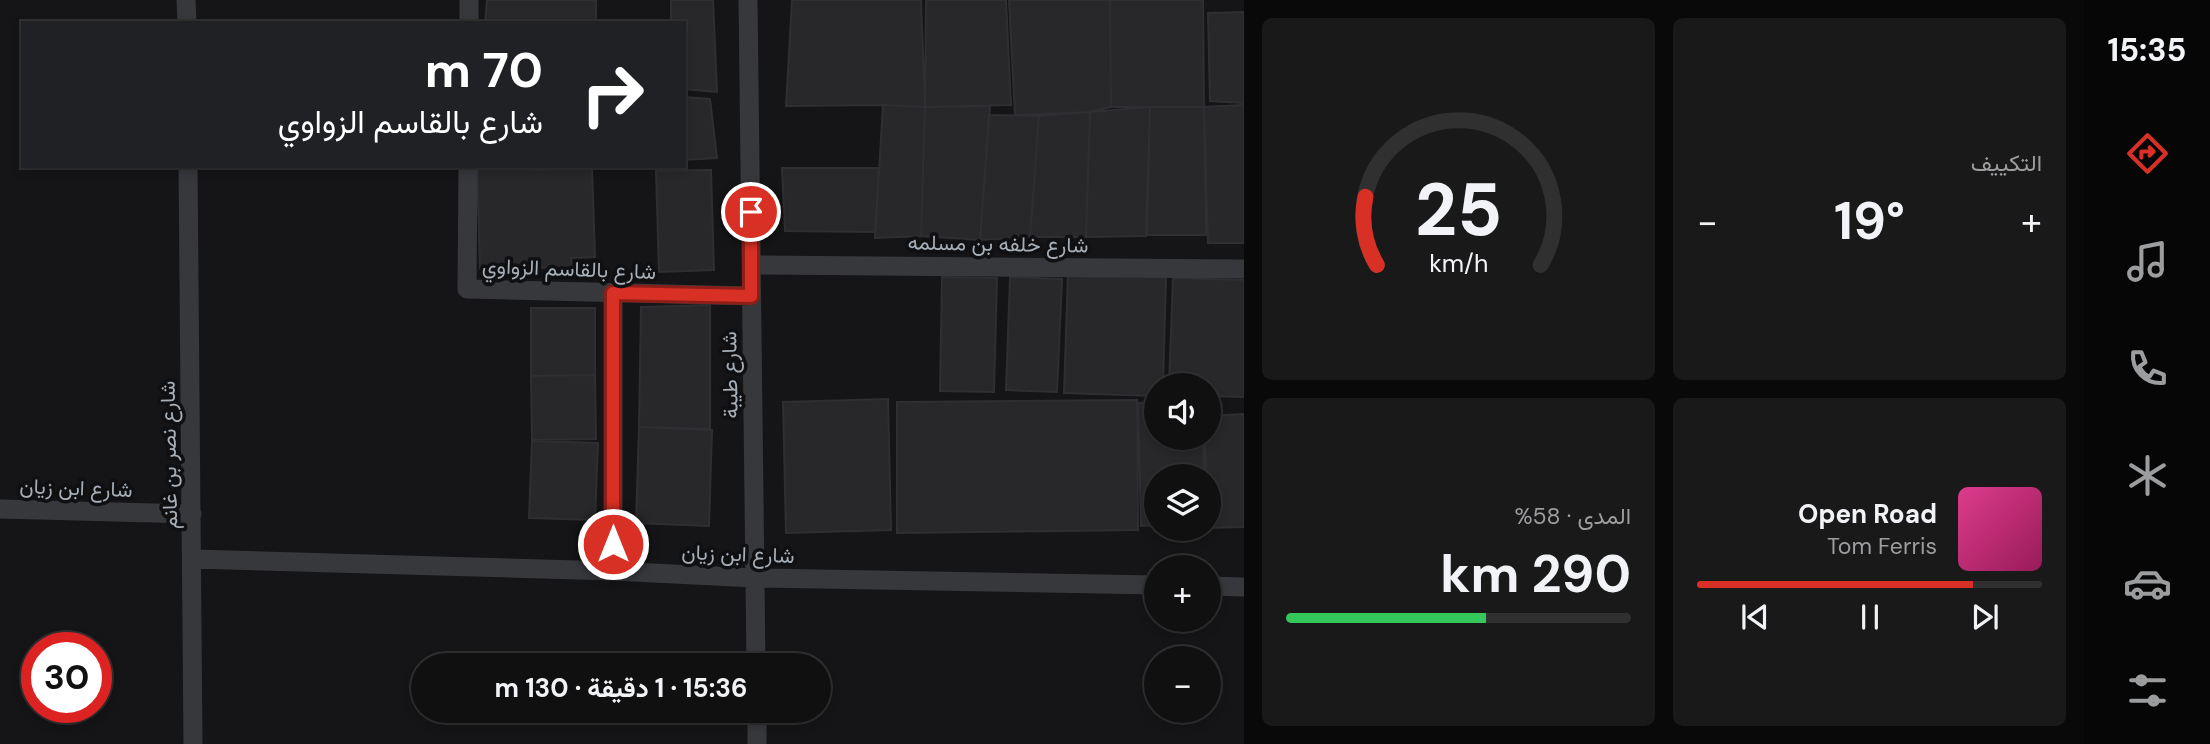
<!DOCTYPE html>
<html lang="ar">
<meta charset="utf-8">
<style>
body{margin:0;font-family:"DM Sans",Vazirmatn,sans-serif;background:#19191a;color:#f1f3f6;direction:rtl;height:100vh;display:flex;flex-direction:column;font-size:26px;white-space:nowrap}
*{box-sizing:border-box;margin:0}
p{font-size:23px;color:#9c9d9f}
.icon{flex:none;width:38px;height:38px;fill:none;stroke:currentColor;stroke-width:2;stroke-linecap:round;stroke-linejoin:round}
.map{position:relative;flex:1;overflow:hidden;direction:ltr}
.drawer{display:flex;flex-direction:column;gap:18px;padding:18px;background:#090909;width:840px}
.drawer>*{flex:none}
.banner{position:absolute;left:21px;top:21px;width:665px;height:147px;border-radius:0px;box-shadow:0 4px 10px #0003,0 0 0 2px #303031;direction:rtl;background:#202124;color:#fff;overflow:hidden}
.fabs{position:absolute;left:1144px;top:373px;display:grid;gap:14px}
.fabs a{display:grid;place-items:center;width:77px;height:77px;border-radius:50%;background:#101011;box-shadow:0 4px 10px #0003,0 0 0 2px #303031;font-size:35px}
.speed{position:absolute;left:21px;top:632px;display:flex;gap:14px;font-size:35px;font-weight:700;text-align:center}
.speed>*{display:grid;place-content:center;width:91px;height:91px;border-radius:50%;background:#101011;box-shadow:0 4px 10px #0003,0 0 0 2px #303031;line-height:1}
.speed .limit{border:10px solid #d22;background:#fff;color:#111}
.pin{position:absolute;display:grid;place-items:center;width:60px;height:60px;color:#fff;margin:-30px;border:4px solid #fff;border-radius:50%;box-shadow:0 2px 7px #0007}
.me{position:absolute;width:77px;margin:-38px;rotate:0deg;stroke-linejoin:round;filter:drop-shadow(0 0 5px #0008)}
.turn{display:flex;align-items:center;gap:24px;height:147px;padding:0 28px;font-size:32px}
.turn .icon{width:91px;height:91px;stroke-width:2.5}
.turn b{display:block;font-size:49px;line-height:60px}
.big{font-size:52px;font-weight:700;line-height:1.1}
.drawer .tile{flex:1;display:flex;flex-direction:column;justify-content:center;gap:10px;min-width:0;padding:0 24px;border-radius:10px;background:#19191a}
.drawer .dial{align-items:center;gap:0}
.dial svg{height:182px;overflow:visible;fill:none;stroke:#303031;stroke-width:7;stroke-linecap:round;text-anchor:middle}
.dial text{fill:#f1f3f6;stroke:none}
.song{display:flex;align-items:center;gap:21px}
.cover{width:84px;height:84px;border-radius:10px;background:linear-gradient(135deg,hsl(330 70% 55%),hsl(330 70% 35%))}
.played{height:7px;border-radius:4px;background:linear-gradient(90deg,#d93025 80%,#303031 80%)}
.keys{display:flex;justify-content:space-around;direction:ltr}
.heat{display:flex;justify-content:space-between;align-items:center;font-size:38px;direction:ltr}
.charge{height:10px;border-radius:5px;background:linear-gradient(90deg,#34c759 58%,#303031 0)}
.drawer .tiles{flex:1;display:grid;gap:18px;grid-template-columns:repeat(2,1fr)}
.trip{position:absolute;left:411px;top:653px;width:420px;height:70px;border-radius:35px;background:#101011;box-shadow:0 4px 10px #0003,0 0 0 2px #303031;font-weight:700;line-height:70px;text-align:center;direction:rtl}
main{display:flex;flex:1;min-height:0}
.tabs{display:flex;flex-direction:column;width:126px;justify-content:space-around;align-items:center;background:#060607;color:#9c9d9f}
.tabs .icon{width:49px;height:49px}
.tabs .current{color:#d93025}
.tabs b{font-size:32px;color:#f1f3f6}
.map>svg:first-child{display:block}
.building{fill:#28282b;stroke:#2f2f33;stroke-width:2}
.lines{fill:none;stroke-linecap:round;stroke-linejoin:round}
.minor{stroke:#36383c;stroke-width:19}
.route-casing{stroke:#8d1f18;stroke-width:18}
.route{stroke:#d93025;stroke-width:12}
.labels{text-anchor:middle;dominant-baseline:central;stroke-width:7;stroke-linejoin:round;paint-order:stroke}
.street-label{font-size:21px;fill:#a6aeb8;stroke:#101012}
</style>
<main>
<nav class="tabs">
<b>15:35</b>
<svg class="icon current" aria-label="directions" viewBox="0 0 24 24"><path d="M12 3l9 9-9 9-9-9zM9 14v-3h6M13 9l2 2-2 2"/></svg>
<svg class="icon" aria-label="music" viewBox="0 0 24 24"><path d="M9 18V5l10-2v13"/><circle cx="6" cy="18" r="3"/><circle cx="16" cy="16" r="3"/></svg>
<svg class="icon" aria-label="phone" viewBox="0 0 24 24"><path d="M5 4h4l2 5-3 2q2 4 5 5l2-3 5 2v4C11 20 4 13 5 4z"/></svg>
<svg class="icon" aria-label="climate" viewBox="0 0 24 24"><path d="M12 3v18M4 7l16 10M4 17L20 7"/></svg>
<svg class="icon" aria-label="car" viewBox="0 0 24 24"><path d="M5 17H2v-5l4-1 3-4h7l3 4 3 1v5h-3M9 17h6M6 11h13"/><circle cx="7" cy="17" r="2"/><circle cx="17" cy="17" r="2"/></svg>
<svg class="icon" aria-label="filters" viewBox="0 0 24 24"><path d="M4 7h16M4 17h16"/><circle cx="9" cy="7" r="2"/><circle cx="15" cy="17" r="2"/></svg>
</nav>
<section class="drawer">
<div class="tiles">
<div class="tile"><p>التكييف</p>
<div class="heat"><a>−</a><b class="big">19°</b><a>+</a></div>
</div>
<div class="tile dial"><svg viewBox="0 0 100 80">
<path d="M14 69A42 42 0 1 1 86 69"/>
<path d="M14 69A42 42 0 0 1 9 39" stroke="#d93025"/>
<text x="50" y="56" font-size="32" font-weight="700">25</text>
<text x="50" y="72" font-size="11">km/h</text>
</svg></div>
<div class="tile">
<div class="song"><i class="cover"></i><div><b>Open Road</b><p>Tom Ferris</p></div></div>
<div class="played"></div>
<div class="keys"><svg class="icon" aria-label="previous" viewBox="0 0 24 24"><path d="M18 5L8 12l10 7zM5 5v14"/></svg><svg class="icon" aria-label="pause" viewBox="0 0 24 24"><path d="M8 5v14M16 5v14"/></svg><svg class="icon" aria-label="next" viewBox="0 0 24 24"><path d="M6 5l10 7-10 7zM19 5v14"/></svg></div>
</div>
<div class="tile"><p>المدى · 58%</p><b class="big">290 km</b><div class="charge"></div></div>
</div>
</section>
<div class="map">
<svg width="1244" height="744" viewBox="0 0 1244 744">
<rect width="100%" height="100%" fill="#151517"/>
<path class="building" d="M 487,0 L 596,0 L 596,23 L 485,23 Z
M 671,0 L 713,0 L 717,92 L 684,89 L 684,23 L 671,23 Z
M 792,0 L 921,0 L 925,107 L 883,105 L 786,106 Z
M 926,0 L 1006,0 L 1011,105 L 925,107 Z
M 1009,0 L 1110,0 L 1111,107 L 1090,112 L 1015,115 Z
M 1110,0 L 1203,0 L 1204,107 L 1111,107 Z
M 1244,12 L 1244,103 L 1210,101 L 1208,13 Z
M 684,97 L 710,99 L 717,158 L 684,160 Z
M 883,105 L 925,107 L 921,236 L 875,238 Z
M 1244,105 L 1244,243 L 1208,243 L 1204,107 Z
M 990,106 L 980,240 L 921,236 L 925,107 Z
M 1150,107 L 1204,107 L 1206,235 L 1147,235 Z
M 1150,107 L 1146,236 L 1086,237 L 1090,112 Z
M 1090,112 L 1086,237 L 1030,237 L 1039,116 Z
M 989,115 L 1039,116 L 1030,237 L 980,240 Z
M 533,167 L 533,170 L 592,168 L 595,257 L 571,258 L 572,267 L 480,269 L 477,169 Z
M 782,168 L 879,168 L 875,232 L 785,231 Z
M 711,170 L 714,270 L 659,272 L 656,171 Z
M 1068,274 L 1166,277 L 1163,385 L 1157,385 L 1157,396 L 1064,393 Z
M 942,277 L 997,278 L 994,392 L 940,391 Z
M 1010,277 L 1062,279 L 1057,392 L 1006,390 Z
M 1173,278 L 1244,280 L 1244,397 L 1209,396 L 1209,385 L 1169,385 Z
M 710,305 L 710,429 L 639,427 L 641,307 Z
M 531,308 L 595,308 L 595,375 L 531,376 Z
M 595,375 L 596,439 L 532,440 L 531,376 Z
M 888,399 L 891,530 L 786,533 L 783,402 Z
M 1137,400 L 1138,530 L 897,533 L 897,402 Z
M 1157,402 L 1157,438 L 1203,438 L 1204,476 L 1157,476 L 1157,525 L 1141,526 L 1138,403 Z
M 1244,414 L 1244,527 L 1209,528 L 1209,476 L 1206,476 L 1205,438 L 1209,438 L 1209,416 Z
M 639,427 L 712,430 L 709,526 L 636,523 Z
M 532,441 L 598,443 L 595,520 L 529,518 Z
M 1181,528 L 1205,528 L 1206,531 L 1181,532 Z"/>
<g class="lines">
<path class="minor" d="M 186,0 L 187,23
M 748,0 L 756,665
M 469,23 L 469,0
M 188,166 L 193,744
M 468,166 L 467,289 L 751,296
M 752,265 L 1244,269
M 613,293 L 613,571
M 0,509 L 192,514
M 192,559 L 613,571 L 755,578 L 1157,585
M 1209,586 L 1244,587
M 757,710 L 757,744"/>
</g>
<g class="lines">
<defs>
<path id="route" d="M 613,544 L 613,293 L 751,296 L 751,212"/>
</defs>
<use href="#route" class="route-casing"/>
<use href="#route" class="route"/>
</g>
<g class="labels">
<g class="street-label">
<text transform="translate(998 244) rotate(1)">شارع خلفه بن مسلمه</text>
<text transform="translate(569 269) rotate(2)">شارع بالقاسم الزواوي</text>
<text transform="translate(730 375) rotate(-91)">شارع طيبة</text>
<text transform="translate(169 455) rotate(-91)">شارع نصر بن غانم</text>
<text transform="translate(76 488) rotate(2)">شارع ابن زيان</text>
<text transform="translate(738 554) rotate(2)">شارع ابن زيان</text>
</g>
</g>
</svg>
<div class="fabs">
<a><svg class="icon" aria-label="sound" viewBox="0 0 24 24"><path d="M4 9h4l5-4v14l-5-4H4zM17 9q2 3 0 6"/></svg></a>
<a><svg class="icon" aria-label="layers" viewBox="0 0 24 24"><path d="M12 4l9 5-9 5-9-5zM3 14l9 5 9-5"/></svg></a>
<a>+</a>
<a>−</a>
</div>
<div class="speed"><div class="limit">30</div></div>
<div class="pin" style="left:751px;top:212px;background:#d93025"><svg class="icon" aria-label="arrive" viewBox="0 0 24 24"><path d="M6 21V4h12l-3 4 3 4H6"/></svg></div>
<svg class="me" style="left:613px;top:544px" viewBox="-20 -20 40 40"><circle r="17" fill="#d93025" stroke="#fff" stroke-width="3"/><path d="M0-11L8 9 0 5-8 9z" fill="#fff"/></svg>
<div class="trip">15:36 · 1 دقيقة · 130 m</div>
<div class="banner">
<div class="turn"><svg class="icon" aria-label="right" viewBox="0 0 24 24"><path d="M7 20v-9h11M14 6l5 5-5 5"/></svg><div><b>70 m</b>شارع بالقاسم الزواوي</div></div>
</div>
</div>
</main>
